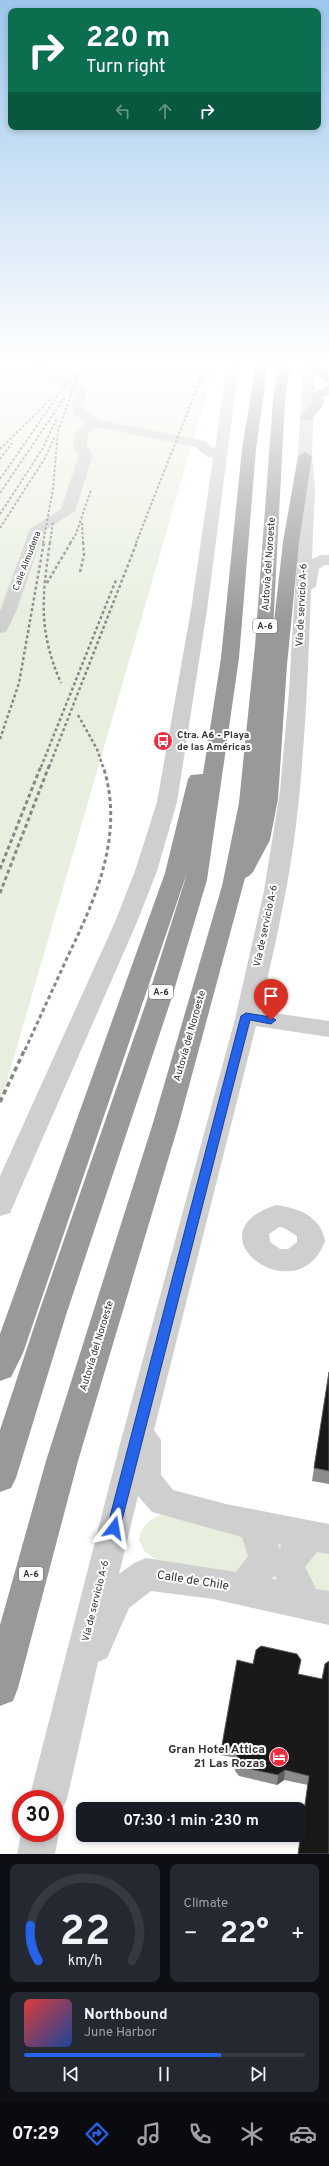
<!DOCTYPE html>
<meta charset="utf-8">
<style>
body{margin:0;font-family:Overpass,sans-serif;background:#242831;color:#f1f3f6;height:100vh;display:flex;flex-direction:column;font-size:15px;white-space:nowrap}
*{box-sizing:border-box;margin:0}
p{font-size:13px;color:#9ea1a6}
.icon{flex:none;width:22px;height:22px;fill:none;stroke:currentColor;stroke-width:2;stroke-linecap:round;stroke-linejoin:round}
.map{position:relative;height:1854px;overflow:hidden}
.side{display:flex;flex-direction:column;gap:10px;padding:10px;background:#0d0f14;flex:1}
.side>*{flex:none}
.top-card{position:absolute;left:8px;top:8px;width:313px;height:122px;border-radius:8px;box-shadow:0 2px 6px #0003;background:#0b6e4f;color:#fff;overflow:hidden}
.speed{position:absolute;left:12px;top:1790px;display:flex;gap:8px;font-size:20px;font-weight:700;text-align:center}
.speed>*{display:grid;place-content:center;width:52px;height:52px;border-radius:50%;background:#171b24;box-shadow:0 2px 6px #0003;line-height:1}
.speed .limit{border:6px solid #d22;background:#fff;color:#111}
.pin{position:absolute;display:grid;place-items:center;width:34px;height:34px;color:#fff;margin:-41px -17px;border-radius:50% 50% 50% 0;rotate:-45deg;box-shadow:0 0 4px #0007}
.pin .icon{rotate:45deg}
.me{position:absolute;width:44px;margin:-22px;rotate:14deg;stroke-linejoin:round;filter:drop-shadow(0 0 3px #0008)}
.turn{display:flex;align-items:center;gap:14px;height:84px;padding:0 12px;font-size:18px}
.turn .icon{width:52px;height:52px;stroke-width:2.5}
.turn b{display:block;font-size:28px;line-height:34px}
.lanes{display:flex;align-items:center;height:38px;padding:0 12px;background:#0003;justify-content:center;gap:20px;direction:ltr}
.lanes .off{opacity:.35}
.big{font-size:30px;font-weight:700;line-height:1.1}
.side .widget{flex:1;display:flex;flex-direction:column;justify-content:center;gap:6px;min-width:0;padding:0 14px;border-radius:8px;background:#242831}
.side .dial{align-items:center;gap:0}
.dial svg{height:104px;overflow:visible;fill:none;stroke:#363941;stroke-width:7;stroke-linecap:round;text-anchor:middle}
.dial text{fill:#f1f3f6;stroke:none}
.song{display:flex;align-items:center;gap:12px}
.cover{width:48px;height:48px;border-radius:6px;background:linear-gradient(135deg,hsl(0 70% 55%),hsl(220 70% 35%))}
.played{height:4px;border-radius:2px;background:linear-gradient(90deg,#2563eb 70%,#363941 70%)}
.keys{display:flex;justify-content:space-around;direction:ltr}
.heat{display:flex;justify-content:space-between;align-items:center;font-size:22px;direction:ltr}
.side .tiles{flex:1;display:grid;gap:10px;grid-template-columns:1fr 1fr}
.widget:last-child{grid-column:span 2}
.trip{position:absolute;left:76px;top:1802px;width:230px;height:40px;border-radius:8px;background:#171b24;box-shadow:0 2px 6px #0003;font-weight:700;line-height:40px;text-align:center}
.tab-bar{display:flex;height:64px;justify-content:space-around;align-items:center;background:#090b0e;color:#9ea1a6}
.tab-bar .icon{width:28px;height:28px}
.tab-bar .active{color:#2563eb}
.tab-bar b{font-size:18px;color:#f1f3f6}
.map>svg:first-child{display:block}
.green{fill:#e8efdf}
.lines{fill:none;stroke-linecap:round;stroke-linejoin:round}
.minor{fill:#cfcfcf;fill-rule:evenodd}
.major{fill:#aaa;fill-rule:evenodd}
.highway{fill:#999;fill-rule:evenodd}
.rail-far3{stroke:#878787;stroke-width:2;stroke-dasharray:2.5 2;stroke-linecap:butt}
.rail-far2{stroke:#878787;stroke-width:2.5;stroke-dasharray:3 2.5;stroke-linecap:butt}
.rail-far1{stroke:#878787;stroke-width:3;stroke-dasharray:4 3;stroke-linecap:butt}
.rail{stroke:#878787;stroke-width:3.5;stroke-dasharray:5 3.5;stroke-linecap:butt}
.wall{fill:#8c8c8c}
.shaded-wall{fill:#5e5e5e}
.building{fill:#191919;stroke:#5e5e5e}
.route{fill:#2563eb;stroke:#184099}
.labels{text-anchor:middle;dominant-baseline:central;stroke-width:4;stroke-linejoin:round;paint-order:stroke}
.far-street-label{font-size:9px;fill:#323232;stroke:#fff}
.shield{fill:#fff;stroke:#707070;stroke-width:1}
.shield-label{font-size:9px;font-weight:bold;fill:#323232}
.street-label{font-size:10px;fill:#323232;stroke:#fff}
.poi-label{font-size:10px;font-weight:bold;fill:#323232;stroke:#fff;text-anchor:start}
.near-street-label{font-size:12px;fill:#323232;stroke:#fff}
.near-poi-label{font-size:12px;font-weight:bold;fill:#323232;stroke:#fff;text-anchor:end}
</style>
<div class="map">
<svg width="329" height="1854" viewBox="0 0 329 1854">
<rect width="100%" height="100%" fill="#fff"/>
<path class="green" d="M 0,365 L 215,365 L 0,1105 Z
M 163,1514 L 329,1549 L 329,1596 L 155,1559 L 144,1551 L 139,1540 C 142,1525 149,1520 163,1514 Z"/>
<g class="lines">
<path class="minor" d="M 30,365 L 47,365 L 82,387 L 87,394 L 84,406 L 86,412 L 99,420 L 204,441 L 215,449 L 227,365 L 239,365 L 207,610 L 177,802 L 157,871 L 137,922 L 13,1206 L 10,1213 L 0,1216 L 0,1176 L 115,922 L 135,871 L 157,802 L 191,610 L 213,458 L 208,457 L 195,447 L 97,427 L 88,434 L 87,447 L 93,455 L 75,511 L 44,531 L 16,612 L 6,632 L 0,633 L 0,611 L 30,529 L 61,509 L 79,455 L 73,447 L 75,433 L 86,423 L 74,414 L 72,406 L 74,393 Z
M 303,365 L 315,365 L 312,456 L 315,489 L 312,559 L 321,555 L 329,555 L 329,565 L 325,565 L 319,569 L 316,586 L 311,590 C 308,674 305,758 294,841 C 286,898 273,955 260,1011 L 329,1021 L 329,1037 L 256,1026 L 154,1430 L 161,1440 L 161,1475 L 173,1490 L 226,1504 L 329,1524 L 329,1554 L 317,1552 L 305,1567 L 316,1589 L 329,1591 L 329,1625 L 213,1599 L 151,1591 L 129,1608 L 107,1658 L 98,1662 L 67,1799 L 61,1812 L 55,1815 L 55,1799 L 29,1799 L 120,1444 L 235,1019 L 264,891 L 280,791 L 289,691 L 301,489 L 298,456 ZM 138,1496 L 152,1512 L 242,1537 L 248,1556 L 236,1572 L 146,1558 L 134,1563 L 119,1574 ZM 278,1544 L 282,1545 L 279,1549 ZM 275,1575 L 277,1580 L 271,1579 Z
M 276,1205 C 298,1208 321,1216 325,1241 C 298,1315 187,1234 276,1205 ZM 279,1227 L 284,1228 L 297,1236 L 297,1242 L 288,1249 L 280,1249 L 270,1242 L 269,1234 Z
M 55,1823 L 59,1833 L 55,1854 L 17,1854 L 21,1833 L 55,1833 Z"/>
<path class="major" d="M 309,365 L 321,365 L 321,368 L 329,373 L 329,382 L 311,373 Z
M 329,385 L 329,394 L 323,397 L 324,404 L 311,420 L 301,420 L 300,417 L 312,403 L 311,395 Z"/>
<path class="highway" d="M 256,365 L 268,365 L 256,449 L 239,658 L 207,880 L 172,997 L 66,1315 L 16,1478 L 11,1488 L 0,1492 L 0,1430 L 38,1315 L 148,997 L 185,880 L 187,873 L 23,1353 L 11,1377 L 0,1381 L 0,1334 L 165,873 L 188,779 L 191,775 L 203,774 L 221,658 L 242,449 Z
M 278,365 L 290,365 L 285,400 L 273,630 L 283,542 L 298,456 L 305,452 L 312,456 L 299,542 L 287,665 L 278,799 L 270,840 L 253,872 L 249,876 L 245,878 L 179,1123 L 78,1461 L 18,1688 L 13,1701 L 0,1706 L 0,1625 L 46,1461 L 153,1123 L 222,886 L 239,803 L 255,646 L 273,400 Z"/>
<path class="rail-far3" d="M 0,449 L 50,400
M 0,459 L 12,443
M 0,479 L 74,372
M 0,493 L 65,397
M 0,514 L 43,448 L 57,418
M 82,523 L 83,543
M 0,528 L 45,458 L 55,436
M 43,543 L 53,489 L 58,431 L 81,365
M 50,543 L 53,522
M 70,543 L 76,534 L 91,490
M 136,543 L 206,365"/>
<path class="rail-far2" d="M 50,542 C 42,597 38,631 61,683
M 80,572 L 84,555 L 83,542
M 47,583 L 71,542
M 78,715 L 97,749 L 103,767
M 0,739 L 19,683 L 44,542
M 41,767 L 116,580
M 49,767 L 137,542"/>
<path class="rail-far1" d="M 0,869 L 41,766
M 0,893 L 49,766
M 25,1050 C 39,1019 53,989 67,958 C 96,898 125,834 103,766"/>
<path class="rail" d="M 0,1102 L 25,1049"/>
</g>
<path class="wall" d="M 329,1372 L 329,1484 L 312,1481 L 314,1468 Z
M 253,1664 L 322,1679 L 308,1785 L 284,1780 L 277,1785 L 239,1776 L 235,1771 L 237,1758 L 221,1755 L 222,1745 Z"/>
<path class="shaded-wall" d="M 285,1770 L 284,1780 L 277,1785 L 278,1775 Z"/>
<path class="building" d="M 329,1372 L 329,1471 L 314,1468 Z
M 261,1646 L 297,1654 L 301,1660 L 298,1674 L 322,1679 L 325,1664 L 329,1661 L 329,1854 L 298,1854 L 309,1776 L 285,1770 L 278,1775 L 240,1767 L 236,1761 L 238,1748 L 222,1745 L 237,1660 L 253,1664 L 256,1650 Z"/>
<linearGradient id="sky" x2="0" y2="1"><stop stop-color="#9cc6eb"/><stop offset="0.58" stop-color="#fff"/><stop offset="1" stop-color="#fff" stop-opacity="0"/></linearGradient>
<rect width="329" height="625" fill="url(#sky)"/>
<path class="route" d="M 246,1013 L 271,1017 L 276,1020 L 271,1024 L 250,1020 L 120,1528 L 118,1533 L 114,1535 L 109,1533 L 107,1528 L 241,1016 Z"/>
<defs>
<symbol id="bus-disc" viewBox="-11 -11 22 22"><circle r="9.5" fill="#f22b3f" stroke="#fff"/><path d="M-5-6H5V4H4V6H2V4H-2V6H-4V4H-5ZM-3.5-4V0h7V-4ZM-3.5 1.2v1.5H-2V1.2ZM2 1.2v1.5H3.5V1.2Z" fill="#fff"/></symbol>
<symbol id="hotel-disc" viewBox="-11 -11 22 22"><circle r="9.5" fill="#f22b3f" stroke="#fff"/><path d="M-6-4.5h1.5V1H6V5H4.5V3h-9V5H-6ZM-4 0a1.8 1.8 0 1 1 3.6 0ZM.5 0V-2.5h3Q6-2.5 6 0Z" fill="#fff"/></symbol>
</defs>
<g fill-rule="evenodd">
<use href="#bus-disc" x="152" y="730" width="22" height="22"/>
<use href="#hotel-disc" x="268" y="1746" width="22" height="22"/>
</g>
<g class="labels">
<g class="far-street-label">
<text transform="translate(27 561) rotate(-69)">Calle Almudena</text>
</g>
<g class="shield">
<rect x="253" y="619" width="24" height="14" rx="3"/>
<rect x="149" y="985" width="24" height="14" rx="3"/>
<rect x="19" y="1567" width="24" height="14" rx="3"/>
</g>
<g class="shield-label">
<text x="265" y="626">A-6</text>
<text x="161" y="992">A-6</text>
<text x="31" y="1574">A-6</text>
</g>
<g class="street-label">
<text transform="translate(269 564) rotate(-86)">Autovía del Noroeste</text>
<text transform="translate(302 605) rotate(-87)">Vía de servicio A-6</text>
<text transform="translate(266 926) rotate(-78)">Vía de servicio A-6</text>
<text transform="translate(190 1036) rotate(-74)">Autovía del Noroeste</text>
<text transform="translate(97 1346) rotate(-73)">Autovía del Noroeste</text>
<text transform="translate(96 1601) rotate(-76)">Vía de servicio A-6</text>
</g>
<g class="poi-label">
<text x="177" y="735">Ctra. A6 - Playa<tspan x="177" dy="12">de las Américas</tspan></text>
</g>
<g class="near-street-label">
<text transform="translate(193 1581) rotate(9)">Calle de Chile</text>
</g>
<g class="near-poi-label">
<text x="265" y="1750">Gran Hotel Attica<tspan x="265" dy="14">21 Las Rozas</tspan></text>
</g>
</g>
</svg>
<div class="speed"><div class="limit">30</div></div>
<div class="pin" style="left:271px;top:1020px;background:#d93025"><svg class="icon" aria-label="arrive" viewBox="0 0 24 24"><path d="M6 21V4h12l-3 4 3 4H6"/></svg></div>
<svg class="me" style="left:114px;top:1528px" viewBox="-20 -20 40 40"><path d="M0-17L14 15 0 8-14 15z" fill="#2563eb" stroke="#fff" stroke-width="4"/></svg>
<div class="trip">07:30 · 1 min · 230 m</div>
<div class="top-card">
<div class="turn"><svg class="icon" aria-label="right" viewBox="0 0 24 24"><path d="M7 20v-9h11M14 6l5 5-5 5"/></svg><div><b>220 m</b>Turn right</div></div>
<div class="lanes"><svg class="icon off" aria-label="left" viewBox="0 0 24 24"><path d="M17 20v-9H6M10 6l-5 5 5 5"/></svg><svg class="icon off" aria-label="ahead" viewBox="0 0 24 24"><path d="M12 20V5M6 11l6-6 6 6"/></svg><svg class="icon" aria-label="right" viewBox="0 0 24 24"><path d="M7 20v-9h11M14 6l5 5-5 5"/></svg></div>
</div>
</div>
<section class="side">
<div class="tiles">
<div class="widget dial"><svg viewBox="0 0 100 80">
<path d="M14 69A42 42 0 1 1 86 69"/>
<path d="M14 69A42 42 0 0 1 8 42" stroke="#2563eb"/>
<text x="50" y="56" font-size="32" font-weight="700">22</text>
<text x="50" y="72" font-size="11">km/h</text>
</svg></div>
<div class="widget"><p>Climate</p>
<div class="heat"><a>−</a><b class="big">22°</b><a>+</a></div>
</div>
<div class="widget">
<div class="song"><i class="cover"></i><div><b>Northbound</b><p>June Harbor</p></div></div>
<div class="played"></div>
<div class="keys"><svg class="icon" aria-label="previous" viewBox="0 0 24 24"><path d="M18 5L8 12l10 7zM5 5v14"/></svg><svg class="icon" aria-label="pause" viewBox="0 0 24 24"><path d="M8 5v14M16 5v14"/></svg><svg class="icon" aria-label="next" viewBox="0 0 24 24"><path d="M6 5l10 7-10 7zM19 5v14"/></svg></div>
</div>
</div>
</section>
<nav class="tab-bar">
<b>07:29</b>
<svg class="icon active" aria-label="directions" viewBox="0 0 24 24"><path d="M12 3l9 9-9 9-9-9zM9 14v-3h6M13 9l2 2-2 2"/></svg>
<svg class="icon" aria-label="music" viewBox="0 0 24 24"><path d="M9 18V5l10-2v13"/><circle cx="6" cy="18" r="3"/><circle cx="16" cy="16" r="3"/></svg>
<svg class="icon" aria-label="phone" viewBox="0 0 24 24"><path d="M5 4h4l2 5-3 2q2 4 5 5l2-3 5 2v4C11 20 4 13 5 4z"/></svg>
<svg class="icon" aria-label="climate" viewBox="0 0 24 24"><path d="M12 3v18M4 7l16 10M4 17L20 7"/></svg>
<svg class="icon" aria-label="car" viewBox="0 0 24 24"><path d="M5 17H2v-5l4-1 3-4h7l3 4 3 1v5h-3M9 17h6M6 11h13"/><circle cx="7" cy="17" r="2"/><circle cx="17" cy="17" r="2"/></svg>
</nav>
